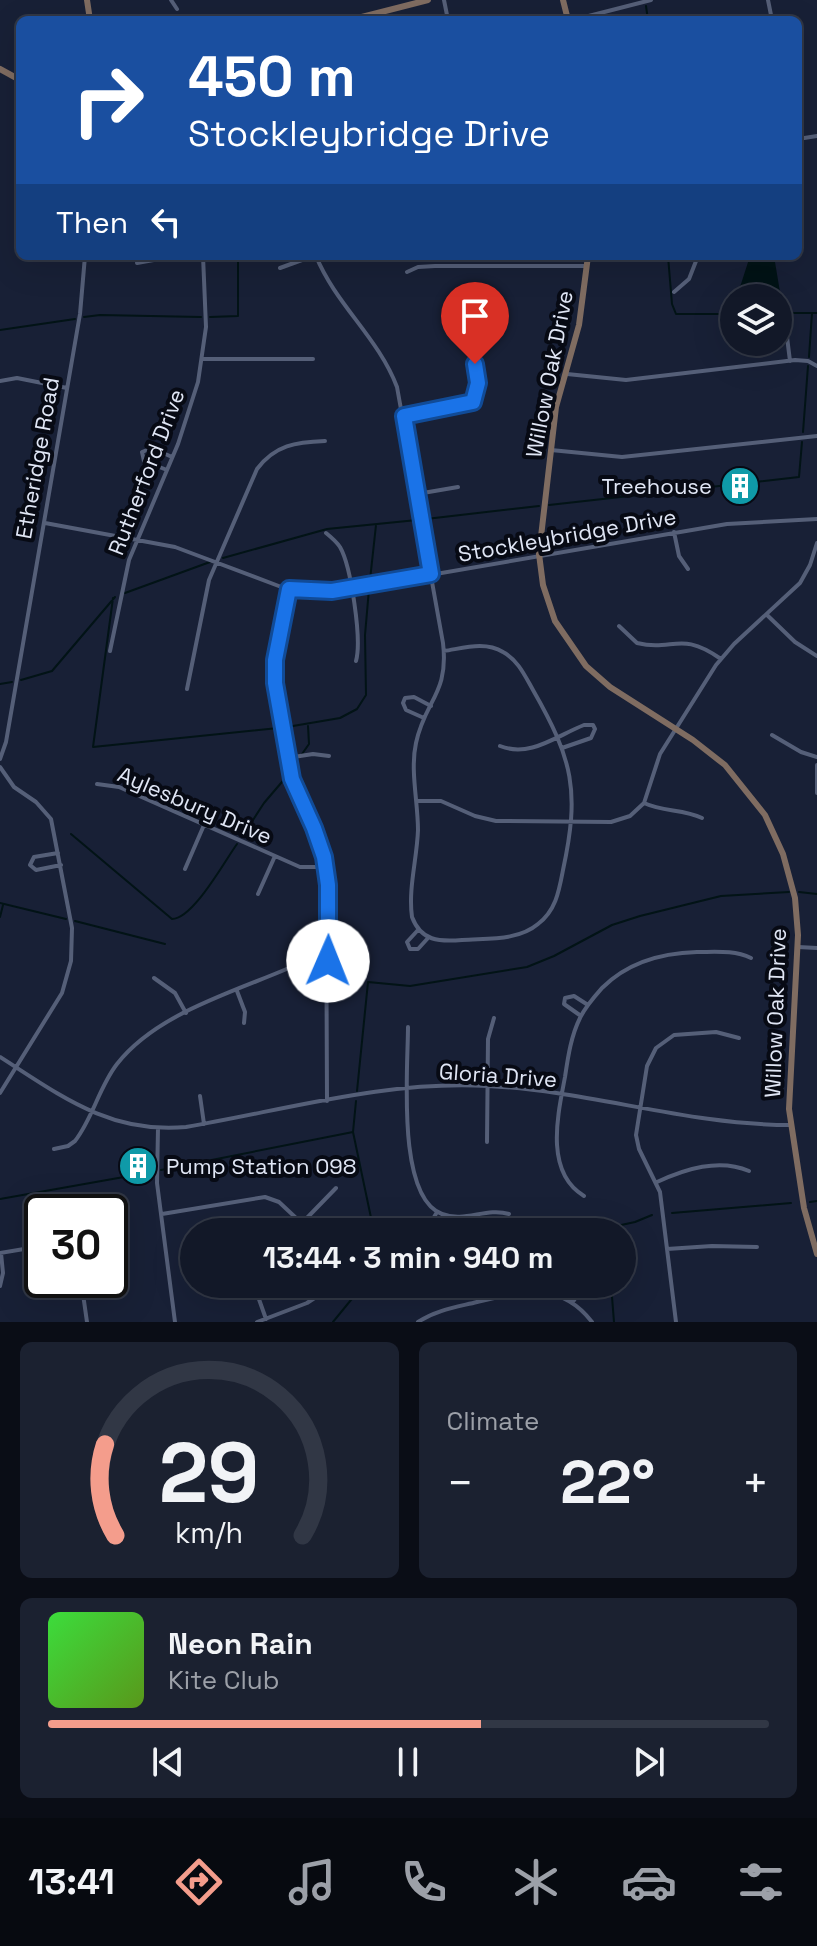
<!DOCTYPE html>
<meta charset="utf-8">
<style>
body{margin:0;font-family:"Space Grotesk",sans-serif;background:#1b2130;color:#f1f3f6;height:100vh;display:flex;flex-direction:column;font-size:30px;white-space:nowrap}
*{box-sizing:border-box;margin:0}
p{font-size:26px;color:#9ca0a8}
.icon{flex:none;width:44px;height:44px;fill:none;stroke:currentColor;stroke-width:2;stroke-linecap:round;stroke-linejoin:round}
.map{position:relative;height:1322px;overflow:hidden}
.details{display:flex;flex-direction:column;gap:20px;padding:20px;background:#0a0d16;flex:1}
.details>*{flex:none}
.banner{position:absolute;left:16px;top:16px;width:786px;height:244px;border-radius:12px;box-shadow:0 8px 32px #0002,0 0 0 2px #313745;background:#1a4fa0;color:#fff;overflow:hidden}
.buttons{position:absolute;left:720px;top:284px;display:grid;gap:16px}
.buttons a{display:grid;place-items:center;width:72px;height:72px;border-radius:50%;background:#121828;box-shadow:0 8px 32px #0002,0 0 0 2px #313745;font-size:40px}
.speed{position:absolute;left:24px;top:1194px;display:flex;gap:16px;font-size:40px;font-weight:700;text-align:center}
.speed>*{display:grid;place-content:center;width:104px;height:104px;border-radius:50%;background:#121828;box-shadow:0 8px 32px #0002,0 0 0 2px #313745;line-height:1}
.speed .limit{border:4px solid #111;border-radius:12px;background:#fff;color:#111}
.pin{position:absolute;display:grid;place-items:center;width:68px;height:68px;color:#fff;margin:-82px -34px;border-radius:50% 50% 50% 0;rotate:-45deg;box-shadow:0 0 8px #0007}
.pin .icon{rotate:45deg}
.me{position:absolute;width:88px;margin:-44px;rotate:1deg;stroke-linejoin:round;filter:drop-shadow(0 0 6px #0008)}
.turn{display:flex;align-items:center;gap:28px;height:168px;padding:0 40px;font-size:36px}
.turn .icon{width:104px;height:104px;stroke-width:2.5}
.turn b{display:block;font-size:56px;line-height:68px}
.then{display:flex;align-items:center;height:76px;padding:0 40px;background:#0003;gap:16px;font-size:30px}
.big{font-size:60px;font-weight:600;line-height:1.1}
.details .widget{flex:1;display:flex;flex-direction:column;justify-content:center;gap:12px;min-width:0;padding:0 28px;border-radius:12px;background:#1b2130}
.details .dial{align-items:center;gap:0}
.dial svg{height:208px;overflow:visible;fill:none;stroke:#313745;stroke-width:7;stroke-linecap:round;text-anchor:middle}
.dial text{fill:#f1f3f6;stroke:none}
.song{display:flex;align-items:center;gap:24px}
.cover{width:96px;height:96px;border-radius:12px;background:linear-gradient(135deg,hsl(120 70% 55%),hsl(90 70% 35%))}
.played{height:8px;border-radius:4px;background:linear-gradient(90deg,#f49d8c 60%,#313745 60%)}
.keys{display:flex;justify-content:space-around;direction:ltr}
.heat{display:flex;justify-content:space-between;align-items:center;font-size:44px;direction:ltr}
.details .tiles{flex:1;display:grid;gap:20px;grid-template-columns:1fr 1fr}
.widget:last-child{grid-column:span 2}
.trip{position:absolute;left:180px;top:1218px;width:456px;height:80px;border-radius:40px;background:#121828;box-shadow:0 8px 32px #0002,0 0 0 2px #313745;font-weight:600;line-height:80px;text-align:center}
.tab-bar{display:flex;height:128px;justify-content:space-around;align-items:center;background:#070a10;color:#9ca0a8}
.tab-bar .icon{width:56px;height:56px}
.tab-bar .current{color:#f49d8c}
.tab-bar b{font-size:36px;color:#f1f3f6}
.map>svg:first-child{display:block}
.water{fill:#021316}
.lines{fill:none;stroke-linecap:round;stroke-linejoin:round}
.stream{stroke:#021316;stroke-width:2}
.street{stroke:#555f78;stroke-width:4}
.secondary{stroke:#7f6c61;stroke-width:6}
.route-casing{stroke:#114b97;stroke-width:20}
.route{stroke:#1a73e8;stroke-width:14}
.labels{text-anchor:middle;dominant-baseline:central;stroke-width:8;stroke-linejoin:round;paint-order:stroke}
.street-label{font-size:22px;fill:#e0e6f5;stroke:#070a14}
.poi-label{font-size:22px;fill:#e0e6f5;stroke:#070a14;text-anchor:end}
</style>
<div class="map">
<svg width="817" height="1322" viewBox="0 0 817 1322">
<rect width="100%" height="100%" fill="#182036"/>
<path class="water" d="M 750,256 L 774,256 L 780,292 L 767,298 L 734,298 L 734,317 L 726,318 L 725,312 L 741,284 Z"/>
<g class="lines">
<path class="stream" d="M 646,6 L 648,20
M 668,256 L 672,304 L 676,314 L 724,314
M 778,313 L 817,313
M 84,317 L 100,315 L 201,317
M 210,317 L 238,316 L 238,256
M 0,330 L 75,319
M 809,357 L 812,313
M 803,432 L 808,366
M 549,505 L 799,477 L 802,442
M 426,519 L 539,506
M 223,558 L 327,529 L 417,520
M 370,580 L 376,525
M 125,593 L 210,562
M 113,598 L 93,747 L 278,728
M 21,680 L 52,671 L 115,597
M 0,684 L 12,682
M 287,727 L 340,718 L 357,709 L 366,695 L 365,635 L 369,589
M 302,754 L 309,744 L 308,726
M 294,767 L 297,761
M 71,834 L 172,919 C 193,919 224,862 237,844
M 242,837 L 264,803 L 287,776
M 799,892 L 817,894
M 0,903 L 66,919
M 0,917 L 3,905
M 75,921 L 165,944
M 357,1091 L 368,982 L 410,986 L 527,967 L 554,956 L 612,925 L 640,916 L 721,896 L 789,892
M 356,1101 L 353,1132 L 374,1232
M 161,1170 L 353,1132
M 0,1199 L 152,1172
M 810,1202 L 817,1201
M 672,1213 L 791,1203
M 589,1232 L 635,1222 L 652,1215
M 611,1284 L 614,1322
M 333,1322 L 364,1284"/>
<path class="street" d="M 171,0 L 177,9
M 444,0 L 448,20
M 768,0 L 772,20
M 573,20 L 651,0
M 798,139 L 817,136
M 316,256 C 336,305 378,337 397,387 L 443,643 C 449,694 425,700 416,743 C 410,770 418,802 418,830 C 417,859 408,889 412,917 C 421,941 439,942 462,940 C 487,938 518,941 538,924 C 556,910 559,891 563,870 C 580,791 573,760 533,690 C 525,676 518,660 503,652 C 485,641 464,648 444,651
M 137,263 L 176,256
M 280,268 L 313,256
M 407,272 L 418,267 L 435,266 L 586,266
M 674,292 L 689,279 L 698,256
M 787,337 L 790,361
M 202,359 L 313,359
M 567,374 L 626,380 L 795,360 L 808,361 L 817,366
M 0,381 L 17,378 L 67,388
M 404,416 L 473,402 C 480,390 477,378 475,364
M 551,450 L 622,457 L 817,436
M 167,470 L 144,461 L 142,452 L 152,448 L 172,457
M 417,494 L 458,487
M 45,523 L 175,547 L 284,588 L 314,591 L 360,587 L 727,524 L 817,519
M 674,532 L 679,556 L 688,569
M 326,533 C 331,537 336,541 340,547 C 351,566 362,640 356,661
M 289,589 L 275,667 L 276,694 L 292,779 L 314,828 L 326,867 L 327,1101
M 767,615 L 795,642 L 817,656
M 619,626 L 637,643 C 674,652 680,630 721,659
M 110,651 L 129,560 L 178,444 L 198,382 L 206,327 L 203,256
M 187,689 L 209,580 L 257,469 C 275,445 296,442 325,441
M 424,718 L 406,710 L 403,703 L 405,698 L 414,697 L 431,706
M 772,735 L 801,752 L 817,757
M 500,746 C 530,758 556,736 584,725 L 593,725 L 595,729 L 591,738 L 562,748
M 287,758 L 313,754 L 329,756
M 0,759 L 6,742 L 80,314 L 85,256
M 817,765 L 817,793
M 0,767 L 14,787 L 36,802 L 51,819 L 72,928 L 71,961 L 62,993 L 0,1093
M 97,784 L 119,787 L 300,867 L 326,867
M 417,801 L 441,801 L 475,816 L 496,821 L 611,822 L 630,816 L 644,803 L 660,754 L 716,665 L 734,644 L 800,583 L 810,565 L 817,543
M 644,803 C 663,812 683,809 702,818
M 58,853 L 34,857 L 30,865 L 36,870 L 61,865
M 185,869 L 204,825
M 258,894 L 275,856
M 418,930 L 407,942 L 410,949 L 418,949 L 428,938
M 798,947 L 817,948
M 154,978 L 175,993 L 186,1013
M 237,991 L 245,1012 L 244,1023
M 581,1016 L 564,1004 L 565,998 L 574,996 L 588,1005
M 408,1027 C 408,1068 396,1197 442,1214 C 465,1223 486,1207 509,1214
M 0,1057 C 61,1096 110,1134 186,1127 C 285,1110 387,1080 488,1086 C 591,1091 686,1125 791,1125
M 200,1096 L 204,1124
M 158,1128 L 157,1183 L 175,1322
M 487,1142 L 488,1039 L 494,1018
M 54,1149 L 68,1146 L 75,1141 C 93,1118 99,1087 117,1064 C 156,1014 231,993 289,968 L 307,962 L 327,961
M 657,1182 C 685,1169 719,1158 749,1171
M 584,1196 C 544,1172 558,1114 565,1077 C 568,1057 571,1036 580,1018 C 585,1007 594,997 602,988 C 628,962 661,953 697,952 C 716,952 734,950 751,958
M 162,1214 L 265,1197 L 279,1202 L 311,1232
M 302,1223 L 336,1188
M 420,1232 L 430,1224 L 437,1212
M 667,1249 L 712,1246 L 757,1247
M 0,1253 L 42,1246
M 81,1280 L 87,1322
M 0,1286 L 3,1273 L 1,1253
M 255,1288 L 266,1319
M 572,1303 L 583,1287
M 257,1322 L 307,1303 L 336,1284
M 418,1322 C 436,1310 457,1307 477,1302 C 521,1292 560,1280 592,1322
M 676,1322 L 660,1192 L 639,1149 L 636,1135 L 647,1066 L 656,1048 L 674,1035 L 716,1032 L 739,1038"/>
<path class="secondary" d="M 87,0 L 90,20
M 563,0 L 568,20
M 350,20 L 428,0
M 0,69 L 20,80
M 588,256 L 579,325 L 556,407 L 539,554 L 543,585 L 555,621 L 586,666 L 610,687 L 693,740 L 725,765 L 765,815 L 783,854 L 795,898 L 798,935 L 789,1109 L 804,1208 L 817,1254"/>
</g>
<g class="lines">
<defs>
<path id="route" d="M 328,961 L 328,885 L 324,857 L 314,828 L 292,779 L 275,683 L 275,660 L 289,589 L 332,591 L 431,574 L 404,416 L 473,402 L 478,383 L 475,364"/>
</defs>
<use href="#route" class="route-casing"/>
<use href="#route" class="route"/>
</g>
<defs>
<symbol id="building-disc" viewBox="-11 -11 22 22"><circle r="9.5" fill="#0f9aa8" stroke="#070a14"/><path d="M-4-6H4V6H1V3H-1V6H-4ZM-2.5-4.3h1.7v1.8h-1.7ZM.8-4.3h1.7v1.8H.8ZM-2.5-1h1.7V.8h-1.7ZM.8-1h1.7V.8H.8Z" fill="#fff"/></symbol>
</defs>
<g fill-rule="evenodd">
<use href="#building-disc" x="718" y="464" width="44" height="44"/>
<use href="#building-disc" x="116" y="1144" width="44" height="44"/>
</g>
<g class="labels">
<g class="street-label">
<text transform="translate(549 374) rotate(-79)">Willow Oak Drive</text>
<text transform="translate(37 458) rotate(-80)">Etheridge Road</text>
<text transform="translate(146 472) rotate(-69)">Rutherford Drive</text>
<text transform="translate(567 535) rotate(-10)">Stockleybridge Drive</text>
<text transform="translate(195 805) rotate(23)">Aylesbury Drive</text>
<text transform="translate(775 1013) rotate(-88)">Willow Oak Drive</text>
<text transform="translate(498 1075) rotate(4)">Gloria Drive</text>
</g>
<g class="poi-label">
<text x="712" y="486">Treehouse</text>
<text x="166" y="1166" text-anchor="start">Pump Station 098</text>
</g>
</g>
</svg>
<div class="buttons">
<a><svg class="icon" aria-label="layers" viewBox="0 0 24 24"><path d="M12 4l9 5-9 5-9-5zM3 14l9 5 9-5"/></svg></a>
</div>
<div class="speed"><div class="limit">30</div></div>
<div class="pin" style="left:475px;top:364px;background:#d93025"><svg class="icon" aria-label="arrive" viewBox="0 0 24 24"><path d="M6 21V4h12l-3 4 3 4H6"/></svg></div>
<svg class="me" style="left:328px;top:961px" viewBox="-20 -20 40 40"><circle r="19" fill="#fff"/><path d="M0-13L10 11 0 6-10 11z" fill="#1a73e8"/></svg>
<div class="trip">13:44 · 3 min · 940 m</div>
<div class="banner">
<div class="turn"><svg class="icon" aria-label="right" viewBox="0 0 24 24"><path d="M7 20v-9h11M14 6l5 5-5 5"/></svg><div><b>450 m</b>Stockleybridge Drive</div></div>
<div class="then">Then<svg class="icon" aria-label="left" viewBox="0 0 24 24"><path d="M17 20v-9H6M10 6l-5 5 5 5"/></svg></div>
</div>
</div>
<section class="details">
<div class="tiles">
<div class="widget dial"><svg viewBox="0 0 100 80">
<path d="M14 69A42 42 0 1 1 86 69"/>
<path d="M14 69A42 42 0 0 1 10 34" stroke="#f49d8c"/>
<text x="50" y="56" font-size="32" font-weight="700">29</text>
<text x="50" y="72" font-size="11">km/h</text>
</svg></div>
<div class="widget"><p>Climate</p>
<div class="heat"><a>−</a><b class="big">22°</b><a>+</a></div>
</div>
<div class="widget">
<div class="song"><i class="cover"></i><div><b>Neon Rain</b><p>Kite Club</p></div></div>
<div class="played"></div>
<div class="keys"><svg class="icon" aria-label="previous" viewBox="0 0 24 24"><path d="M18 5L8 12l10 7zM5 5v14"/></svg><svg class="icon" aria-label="pause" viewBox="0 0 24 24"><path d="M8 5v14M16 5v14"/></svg><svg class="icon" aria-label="next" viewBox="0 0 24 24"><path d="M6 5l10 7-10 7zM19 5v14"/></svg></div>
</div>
</div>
</section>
<nav class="tab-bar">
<b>13:41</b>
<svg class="icon current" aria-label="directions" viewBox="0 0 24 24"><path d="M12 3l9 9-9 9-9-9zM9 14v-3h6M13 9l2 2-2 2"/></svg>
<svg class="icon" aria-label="music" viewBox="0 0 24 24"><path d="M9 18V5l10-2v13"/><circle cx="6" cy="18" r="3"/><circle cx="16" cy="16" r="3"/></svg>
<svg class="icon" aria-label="phone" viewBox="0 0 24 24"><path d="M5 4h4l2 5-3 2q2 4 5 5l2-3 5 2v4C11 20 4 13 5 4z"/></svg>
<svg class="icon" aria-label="climate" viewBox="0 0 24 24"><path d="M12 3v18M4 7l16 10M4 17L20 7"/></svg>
<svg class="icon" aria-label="car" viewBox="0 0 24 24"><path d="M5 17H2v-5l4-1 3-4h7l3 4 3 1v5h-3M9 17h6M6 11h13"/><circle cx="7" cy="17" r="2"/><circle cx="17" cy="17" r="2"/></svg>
<svg class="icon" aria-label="filters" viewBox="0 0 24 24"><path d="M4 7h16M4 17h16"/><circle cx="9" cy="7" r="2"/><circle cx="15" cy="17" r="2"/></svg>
</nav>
